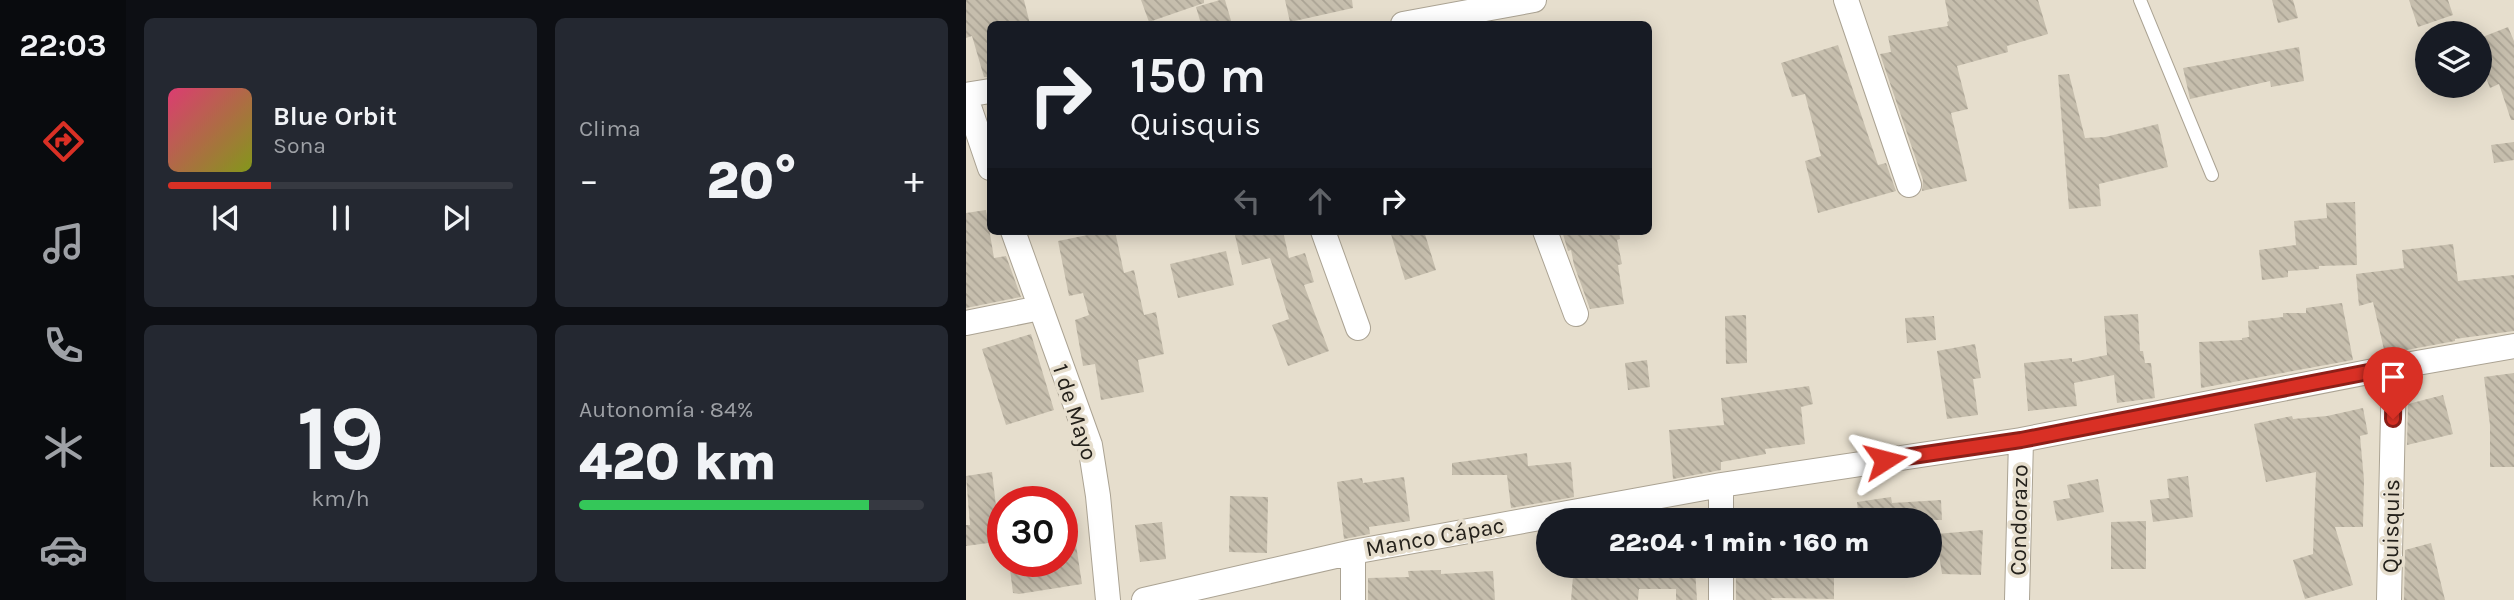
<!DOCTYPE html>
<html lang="es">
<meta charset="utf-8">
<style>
body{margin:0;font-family:Karla,sans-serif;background:#242831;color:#f1f3f6;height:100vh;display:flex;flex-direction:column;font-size:26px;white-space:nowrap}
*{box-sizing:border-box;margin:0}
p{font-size:23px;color:#9ea1a6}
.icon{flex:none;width:38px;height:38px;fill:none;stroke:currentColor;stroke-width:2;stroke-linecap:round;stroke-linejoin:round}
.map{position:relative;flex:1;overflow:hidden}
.panel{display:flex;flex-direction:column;gap:18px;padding:18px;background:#0d0f14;width:840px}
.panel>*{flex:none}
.banner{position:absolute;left:21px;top:21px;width:665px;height:214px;border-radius:10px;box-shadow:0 4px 18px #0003;background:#171b24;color:#f1f3f6;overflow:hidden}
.tools{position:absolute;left:1449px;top:21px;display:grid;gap:14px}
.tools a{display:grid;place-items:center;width:77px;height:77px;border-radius:50%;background:#171b24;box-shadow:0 4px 18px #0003;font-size:35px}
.speed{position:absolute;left:21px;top:486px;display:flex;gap:14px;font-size:35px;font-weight:700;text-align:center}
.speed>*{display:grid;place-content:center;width:91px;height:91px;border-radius:50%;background:#171b24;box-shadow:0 4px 18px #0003;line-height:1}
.speed .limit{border:10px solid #d22;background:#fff;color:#111}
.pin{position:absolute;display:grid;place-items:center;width:60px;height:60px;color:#fff;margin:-72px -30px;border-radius:50% 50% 50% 0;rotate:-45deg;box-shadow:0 0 7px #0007}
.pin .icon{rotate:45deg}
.me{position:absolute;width:77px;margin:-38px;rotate:81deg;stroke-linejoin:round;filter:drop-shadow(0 0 5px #0008)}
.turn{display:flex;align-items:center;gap:24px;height:147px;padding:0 28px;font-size:32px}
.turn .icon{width:91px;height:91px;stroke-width:2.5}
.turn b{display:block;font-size:49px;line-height:60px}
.lanes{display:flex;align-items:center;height:66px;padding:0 28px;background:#0003;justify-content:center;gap:35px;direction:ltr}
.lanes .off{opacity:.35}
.big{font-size:52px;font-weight:800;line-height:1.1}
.panel .tile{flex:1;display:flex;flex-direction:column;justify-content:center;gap:10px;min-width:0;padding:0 24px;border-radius:10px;background:#242831}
.panel .dial{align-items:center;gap:0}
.dial b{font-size:91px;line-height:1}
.song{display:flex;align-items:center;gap:21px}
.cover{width:84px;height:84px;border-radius:10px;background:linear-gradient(135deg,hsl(340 70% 55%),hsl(70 70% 35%))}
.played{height:7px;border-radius:4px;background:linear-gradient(90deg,#d93025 30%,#363941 30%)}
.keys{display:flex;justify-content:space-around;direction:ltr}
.heat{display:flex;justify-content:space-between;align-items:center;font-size:38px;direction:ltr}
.charge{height:10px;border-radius:5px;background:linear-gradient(90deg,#34c759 84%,#363941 0)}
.panel .tiles{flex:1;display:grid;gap:18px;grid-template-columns:repeat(2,1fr)}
.trip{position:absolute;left:570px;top:508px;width:406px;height:70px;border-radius:35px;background:#171b24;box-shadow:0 4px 18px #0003;font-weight:800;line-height:70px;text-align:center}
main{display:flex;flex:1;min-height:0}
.tabs{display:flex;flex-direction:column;width:126px;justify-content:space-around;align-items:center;background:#090b0e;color:#9ea1a6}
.tabs .icon{width:49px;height:49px}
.tabs .selected{color:#d93025}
.tabs b{font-size:32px;color:#f1f3f6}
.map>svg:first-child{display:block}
.building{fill:url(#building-back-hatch)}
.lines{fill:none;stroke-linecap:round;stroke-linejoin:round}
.lane-casing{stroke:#aba393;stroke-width:14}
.street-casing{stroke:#aba393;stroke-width:26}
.lane{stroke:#fff;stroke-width:12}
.street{stroke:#fff;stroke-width:24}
.route-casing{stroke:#8d1f18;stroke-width:18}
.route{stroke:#d93025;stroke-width:12}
.labels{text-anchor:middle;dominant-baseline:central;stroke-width:7;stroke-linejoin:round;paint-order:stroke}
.street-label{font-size:23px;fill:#24211b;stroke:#e6decd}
</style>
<main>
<nav class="tabs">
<b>22:03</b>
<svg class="icon selected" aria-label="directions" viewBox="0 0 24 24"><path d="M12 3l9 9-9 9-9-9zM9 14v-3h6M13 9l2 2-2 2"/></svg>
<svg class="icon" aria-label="music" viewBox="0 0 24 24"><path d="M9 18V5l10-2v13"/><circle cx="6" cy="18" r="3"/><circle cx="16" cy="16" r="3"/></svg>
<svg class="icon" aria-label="phone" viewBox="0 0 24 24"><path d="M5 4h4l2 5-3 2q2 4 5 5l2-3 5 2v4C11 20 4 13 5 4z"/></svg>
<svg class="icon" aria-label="climate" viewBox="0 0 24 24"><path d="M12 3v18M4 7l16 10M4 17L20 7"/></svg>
<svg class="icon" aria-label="car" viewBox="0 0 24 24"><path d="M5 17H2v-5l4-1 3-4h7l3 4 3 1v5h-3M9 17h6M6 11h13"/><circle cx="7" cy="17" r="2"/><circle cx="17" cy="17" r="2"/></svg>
</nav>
<section class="panel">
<div class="tiles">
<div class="tile">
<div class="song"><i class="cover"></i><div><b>Blue Orbit</b><p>Sona</p></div></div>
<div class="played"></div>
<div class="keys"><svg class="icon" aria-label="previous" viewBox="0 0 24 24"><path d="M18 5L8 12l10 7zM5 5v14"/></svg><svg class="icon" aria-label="pause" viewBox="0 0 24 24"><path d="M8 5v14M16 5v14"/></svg><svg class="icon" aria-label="next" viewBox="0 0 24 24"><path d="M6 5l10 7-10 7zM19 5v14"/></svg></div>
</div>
<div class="tile"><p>Clima</p>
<div class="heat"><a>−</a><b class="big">20°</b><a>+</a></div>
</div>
<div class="tile dial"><b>19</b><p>km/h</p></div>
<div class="tile"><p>Autonomía · 84%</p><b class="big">420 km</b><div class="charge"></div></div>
</div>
</section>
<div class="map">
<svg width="1548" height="600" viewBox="0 0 1548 600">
<defs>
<pattern id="building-back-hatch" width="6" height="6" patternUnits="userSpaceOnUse" patternTransform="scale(1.75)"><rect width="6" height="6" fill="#c6bead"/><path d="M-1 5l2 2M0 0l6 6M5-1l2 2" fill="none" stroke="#aaa394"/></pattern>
</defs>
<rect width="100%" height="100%" fill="#e6decd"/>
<path class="building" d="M 0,0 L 58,0 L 64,24 L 24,24 L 24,77 L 18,77 L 6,36 L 0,38 Z
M 175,0 L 238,0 L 238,3 L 183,22 Z
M 254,0 L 259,0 L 266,24 L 235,24 L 230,7 Z
M 319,0 L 386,0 L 387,8 L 324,22 Z
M 979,0 L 1072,0 L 1082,34 L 1041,46 L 1042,52 L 991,66 L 1002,109 L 985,113 L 1001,181 L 956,191 L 957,180 L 914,54 L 925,52 L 922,36 L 982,26 L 981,22 L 983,21 Z
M 1306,0 L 1327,0 L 1332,18 L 1312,23 Z
M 1443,0 L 1482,0 L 1487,15 L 1452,27 Z
M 1542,27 L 1548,41 L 1548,120 L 1545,120 L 1533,84 L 1524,88 L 1514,62 L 1514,38 Z
M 872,45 L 912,165 L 920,163 L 930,191 L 852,213 L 839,161 L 855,156 L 839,94 L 826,97 L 815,63 Z
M 1333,47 L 1338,81 L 1305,87 L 1304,81 L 1224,99 L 1217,68 Z
M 1103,74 L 1119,138 L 1139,137 L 1192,124 L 1202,167 L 1133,184 L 1135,206 L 1103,209 L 1092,75 Z
M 1548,142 L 1548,160 L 1528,163 L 1525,145 Z
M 1389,202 L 1391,265 L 1353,266 L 1353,269 L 1322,271 L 1322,277 L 1296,280 L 1293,250 L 1330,245 L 1328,221 L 1361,218 L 1360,203 Z
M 20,210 L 28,258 L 40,256 L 55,297 L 0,308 L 0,213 Z
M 141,231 L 149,231 L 158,273 L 168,270 L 178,315 L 190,312 L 198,354 L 172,360 L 178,392 L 135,400 L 129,364 L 117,366 L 109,320 L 123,315 L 117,293 L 103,296 L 92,241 Z
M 268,231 L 317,231 L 323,258 L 339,253 L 348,282 L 338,285 L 363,351 L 322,366 L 306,325 L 323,319 L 304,258 L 276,265 Z
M 424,231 L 458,231 L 470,270 L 439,280 Z
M 596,231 L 653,231 L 654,239 L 651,240 L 656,264 L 652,265 L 658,304 L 624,309 L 608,265 L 605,250 L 602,251 Z
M 1487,244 L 1492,281 L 1548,275 L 1548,331 L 1489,339 L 1489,341 L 1419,354 L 1407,302 L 1393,306 L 1390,274 L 1438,268 L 1436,250 Z
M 260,251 L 268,285 L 212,298 L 204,264 Z
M 1376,303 L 1387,360 L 1235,388 L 1233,342 L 1276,340 L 1276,338 L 1283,337 L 1282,321 L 1317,317 L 1317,313 L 1340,313 L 1340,308 Z
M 1172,314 L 1174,351 L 1177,351 L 1179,363 L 1185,363 L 1189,398 L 1151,403 L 1148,375 L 1108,383 L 1111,406 L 1062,411 L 1058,363 L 1106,358 L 1106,362 L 1141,355 L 1138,316 Z
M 780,315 L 781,363 L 760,364 L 759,316 Z
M 968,316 L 970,340 L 941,343 L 939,318 Z
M 65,334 L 88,410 L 40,425 L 16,349 Z
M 1009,344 L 1015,378 L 1007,379 L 1012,415 L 981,419 L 971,351 Z
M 681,360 L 684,387 L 662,390 L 659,363 Z
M 1548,373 L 1548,467 L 1524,467 L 1524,425 L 1518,377 Z
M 843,386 L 847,404 L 835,407 L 839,444 L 799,449 L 800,454 L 755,462 L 755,470 L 707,479 L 703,430 L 758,425 L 755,398 Z
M 1477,395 L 1487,434 L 1441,445 L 1442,404 Z
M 1397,408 L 1402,434 L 1394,436 L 1398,480 L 1397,527 L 1369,527 L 1387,585 L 1339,599 L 1327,560 L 1347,554 L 1350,472 L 1300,482 L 1288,424 L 1326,416 L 1327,419 L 1361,416 Z
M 561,453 L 562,466 L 605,462 L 608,497 L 545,508 L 541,475 L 486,475 L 486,463 Z
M 26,472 L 32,523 L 37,522 L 37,541 L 0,546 L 0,525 L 4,525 L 0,476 Z
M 1222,476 L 1227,517 L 1187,522 L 1184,500 L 1203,498 L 1201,479 Z
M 438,477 L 444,521 L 403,527 L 404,534 L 378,539 L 371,482 L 396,478 L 397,483 Z
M 1132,479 L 1138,512 L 1091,521 L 1087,501 L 1104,498 L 1101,485 Z
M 264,496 L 302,497 L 301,553 L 263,552 Z
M 925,497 L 926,503 L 975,500 L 976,520 L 893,520 L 891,502 Z
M 1180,521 L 1180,569 L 1145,569 L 1145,522 Z
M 196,522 L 200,559 L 174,562 L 169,525 Z
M 107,525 L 116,584 L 53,594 L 47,593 L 43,562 L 96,562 L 96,526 Z
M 1017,530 L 1015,575 L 976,574 L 970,534 Z
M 1465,543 L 1479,600 L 1438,600 L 1439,550 Z
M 608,565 L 691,565 L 692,572 L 729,569 L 731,600 L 710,600 L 710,589 L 673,589 L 672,600 L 605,600 Z
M 770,565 L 868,565 L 868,599 L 805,598 L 806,600 L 770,600 Z
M 475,570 L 475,574 L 527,571 L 529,600 L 402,600 L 402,578 L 443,577 L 442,571 Z"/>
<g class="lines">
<defs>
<path id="lane" d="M 1174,0 L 1246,175"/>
<path id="street" d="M 880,0 L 943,185
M 437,24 L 568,0
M 0,95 L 24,91
M 0,98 L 24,168
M 47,231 L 124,445 L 132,496 L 142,600
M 357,231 L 392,328
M 579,231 L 610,314
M 0,323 L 74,308
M 755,520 L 755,485
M 387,552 L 387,600
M 178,600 L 387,552 L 755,485 L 1055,440 L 1428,367 L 1548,346
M 755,600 L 755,565
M 1051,600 L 1055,440
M 1423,600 L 1428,367"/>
</defs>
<use href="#lane" class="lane-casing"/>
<use href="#street" class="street-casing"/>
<use href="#lane" class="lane"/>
<use href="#street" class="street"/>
</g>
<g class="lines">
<defs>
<path id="route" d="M 919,460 L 1055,440 L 1428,367 L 1427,419"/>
</defs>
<use href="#route" class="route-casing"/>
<use href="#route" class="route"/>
</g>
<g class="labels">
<g class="street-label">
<text transform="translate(109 412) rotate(72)">1 de Mayo</text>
<text transform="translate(1053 520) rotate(-89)">Condorazo</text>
<text transform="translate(1425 526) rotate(-89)">Quisquis</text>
<text transform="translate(469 537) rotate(-10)">Manco Cápac</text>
</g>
</g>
</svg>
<div class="tools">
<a><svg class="icon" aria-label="layers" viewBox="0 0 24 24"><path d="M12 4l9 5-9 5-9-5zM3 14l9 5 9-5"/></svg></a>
</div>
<div class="speed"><div class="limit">30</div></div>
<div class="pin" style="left:1427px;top:419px;background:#d93025"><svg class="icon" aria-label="arrive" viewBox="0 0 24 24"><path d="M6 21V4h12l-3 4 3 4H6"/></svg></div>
<svg class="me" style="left:919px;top:460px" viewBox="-20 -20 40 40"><path d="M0-17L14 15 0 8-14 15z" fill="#d93025" stroke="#fff" stroke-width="4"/></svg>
<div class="trip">22:04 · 1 min · 160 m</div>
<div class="banner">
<div class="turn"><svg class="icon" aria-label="right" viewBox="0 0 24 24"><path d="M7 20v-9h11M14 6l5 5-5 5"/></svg><div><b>150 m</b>Quisquis</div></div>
<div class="lanes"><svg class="icon off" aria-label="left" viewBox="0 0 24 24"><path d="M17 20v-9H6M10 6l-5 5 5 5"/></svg><svg class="icon off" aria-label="ahead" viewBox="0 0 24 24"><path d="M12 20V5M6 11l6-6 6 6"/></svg><svg class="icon" aria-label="right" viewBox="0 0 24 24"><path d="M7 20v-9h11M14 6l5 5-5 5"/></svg></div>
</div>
</div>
</main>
